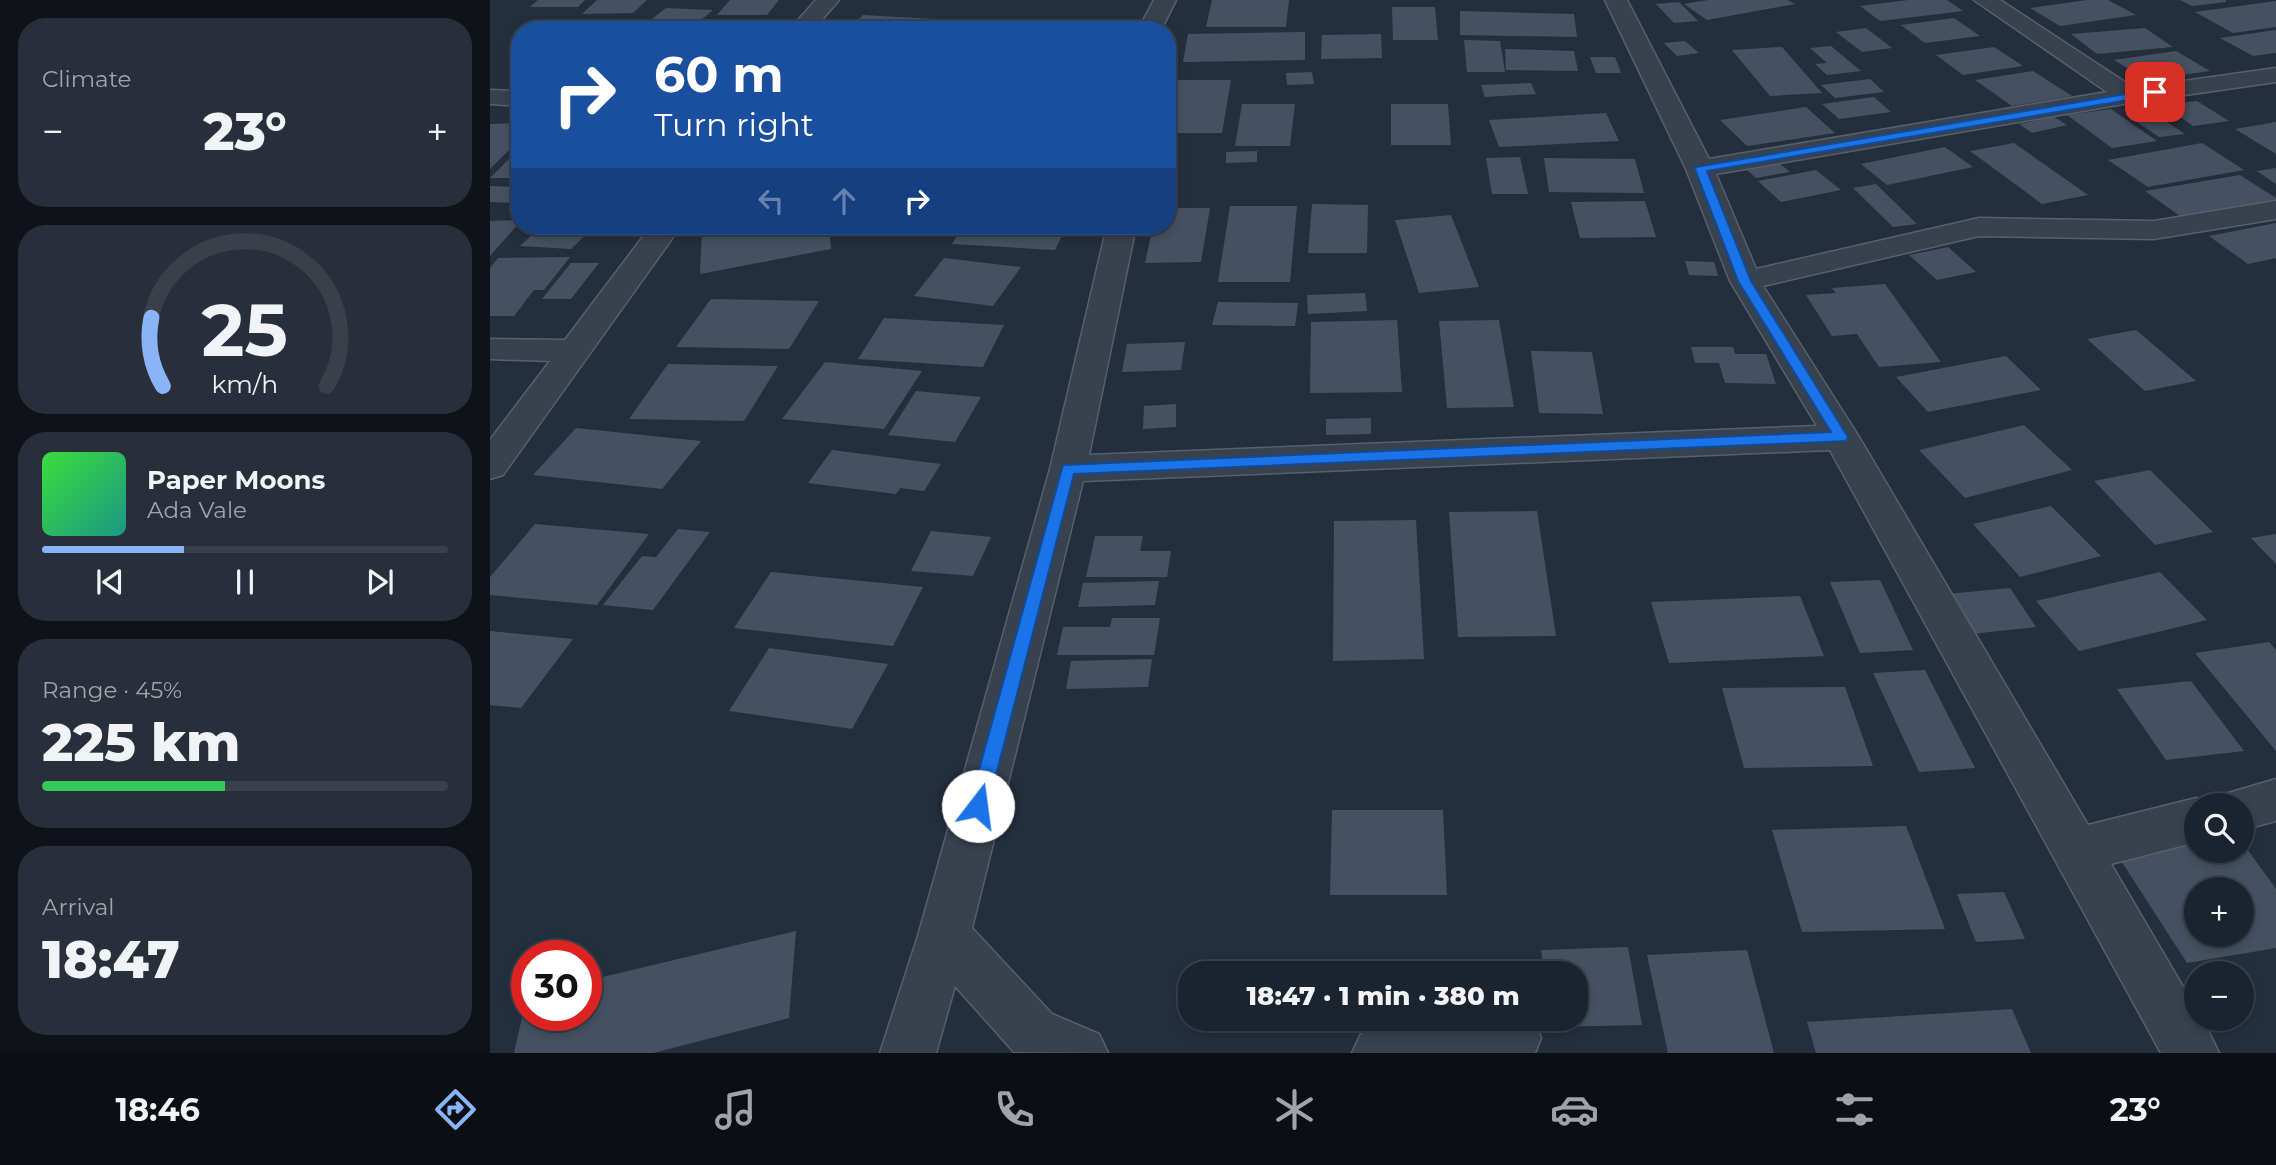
<!DOCTYPE html>
<meta charset="utf-8">
<style>
body{margin:0;font-family:Montserrat,sans-serif;background:#282f3a;color:#f1f3f6;height:100vh;display:flex;flex-direction:column;font-size:26px;white-space:nowrap}
*{box-sizing:border-box;margin:0}
p{font-size:23px;color:#a0a4aa}
.icon{flex:none;width:38px;height:38px;fill:none;stroke:currentColor;stroke-width:2;stroke-linecap:round;stroke-linejoin:round}
.map{position:relative;flex:1;overflow:hidden}
.sheet{display:flex;flex-direction:column;gap:18px;padding:18px;background:#0f1319;width:490px}
.sheet>*{flex:none}
.guide{position:absolute;left:21px;top:21px;width:665px;height:214px;border-radius:28px;box-shadow:0 4px 10px #0003,0 0 0 2px #39404a;background:#1a4fa0;color:#fff;overflow:hidden}
.tools{position:absolute;left:1694px;top:793px;display:grid;gap:14px}
.tools a{display:grid;place-items:center;width:70px;height:70px;border-radius:50%;background:#1b232e;box-shadow:0 4px 10px #0003,0 0 0 2px #39404a;font-size:35px}
.speed{position:absolute;left:21px;top:940px;display:flex;gap:14px;font-size:35px;font-weight:700;text-align:center}
.speed>*{display:grid;place-content:center;width:91px;height:91px;border-radius:50%;background:#1b232e;box-shadow:0 4px 10px #0003,0 0 0 2px #39404a;line-height:1}
.speed .limit{border:10px solid #d22;background:#fff;color:#111}
.pin{position:absolute;display:grid;place-items:center;width:60px;height:60px;color:#fff;margin:-30px;border-radius:14px;box-shadow:0 4px 10px #0006}
.me{position:absolute;width:77px;margin:-38px;rotate:15deg;stroke-linejoin:round;filter:drop-shadow(0 0 5px #0008)}
.turn{display:flex;align-items:center;gap:24px;height:147px;padding:0 28px;font-size:32px}
.turn .icon{width:91px;height:91px;stroke-width:2.5}
.turn b{display:block;font-size:49px;line-height:60px}
.lanes{display:flex;align-items:center;height:66px;padding:0 28px;background:#0003;justify-content:center;gap:35px;direction:ltr}
.lanes .off{opacity:.35}
.big{font-size:52px;font-weight:800;line-height:1.1}
.sheet .tile{flex:1;display:flex;flex-direction:column;justify-content:center;gap:10px;min-width:0;padding:0 24px;border-radius:28px;background:#282f3a}
.sheet .dial{align-items:center;gap:0}
.dial svg{height:182px;overflow:visible;fill:none;stroke:#39404a;stroke-width:7;stroke-linecap:round;text-anchor:middle}
.dial text{fill:#f1f3f6;stroke:none}
.song{display:flex;align-items:center;gap:21px}
.cover{width:84px;height:84px;border-radius:10px;background:linear-gradient(135deg,hsl(120 70% 55%),hsl(170 70% 35%))}
.played{height:7px;border-radius:4px;background:linear-gradient(90deg,#8ab4f8 35%,#39404a 35%)}
.keys{display:flex;justify-content:space-around;direction:ltr}
.heat{display:flex;justify-content:space-between;align-items:center;font-size:38px;direction:ltr}
.charge{height:10px;border-radius:5px;background:linear-gradient(90deg,#34c759 45%,#39404a 0)}
.trip{position:absolute;left:688px;top:961px;width:410px;height:70px;border-radius:28px;background:#1b232e;box-shadow:0 4px 10px #0003,0 0 0 2px #39404a;font-weight:800;line-height:70px;text-align:center}
.dock{display:flex;height:112px;justify-content:space-around;align-items:center;background:#0b0e12;color:#a0a4aa}
.dock .icon{width:49px;height:49px}
.dock .active{color:#8ab4f8}
.dock b{font-size:32px;color:#f1f3f6}
main{display:flex;flex:1;min-height:0}
.map>svg:first-child{display:block}
.building{fill:#455162;fill-rule:evenodd}
.lines{fill:none;stroke-linecap:round;stroke-linejoin:round}
.minor-casing{stroke:#565f6c;stroke-width:3}
.minor{fill:#38414e;fill-rule:evenodd}
.route{fill:#1a73e8;stroke:#114b97;stroke-width:2}
</style>
<main>
<section class="sheet">
<div class="tile"><p>Climate</p>
<div class="heat"><a>−</a><b class="big">23°</b><a>+</a></div>
</div>
<div class="tile dial"><svg viewBox="0 0 100 80">
<path d="M14 69A42 42 0 1 1 86 69"/>
<path d="M14 69A42 42 0 0 1 9 39" stroke="#8ab4f8"/>
<text x="50" y="56" font-size="32" font-weight="700">25</text>
<text x="50" y="72" font-size="11">km/h</text>
</svg></div>
<div class="tile">
<div class="song"><i class="cover"></i><div><b>Paper Moons</b><p>Ada Vale</p></div></div>
<div class="played"></div>
<div class="keys"><svg class="icon" aria-label="previous" viewBox="0 0 24 24"><path d="M18 5L8 12l10 7zM5 5v14"/></svg><svg class="icon" aria-label="pause" viewBox="0 0 24 24"><path d="M8 5v14M16 5v14"/></svg><svg class="icon" aria-label="next" viewBox="0 0 24 24"><path d="M6 5l10 7-10 7zM19 5v14"/></svg></div>
</div>
<div class="tile"><p>Range · 45%</p><b class="big">225 km</b><div class="charge"></div></div>
<div class="tile"><p>Arrival</p><b class="big">18:47</b></div>
</section>
<div class="map">
<svg width="1786" height="1053" viewBox="0 0 1786 1053">
<rect width="100%" height="100%" fill="#242f3e"/>
<path class="building" d="M 48,0 L 95,0 L 88,7 L 40,7 Z
M 107,0 L 157,0 L 143,13 L 92,14 Z
M 240,0 L 289,0 L 277,15 L 227,15 Z
M 722,0 L 799,0 L 796,27 L 716,27 Z
M 1218,0 L 1298,0 L 1305,4 L 1217,20 L 1194,4 Z
M 1418,0 L 1457,0 L 1473,11 L 1390,21 L 1370,6 Z
M 1597,0 L 1618,0 L 1646,15 L 1570,26 L 1540,8 Z
M 1690,0 L 1736,0 L 1736,2 L 1702,6 Z
M 1786,1 L 1786,27 L 1743,33 L 1705,12 Z
M 1189,2 L 1208,21 L 1184,23 L 1166,4 Z
M 902,7 L 945,7 L 948,40 L 903,40 Z
M 176,8 L 223,10 L 206,24 L 158,22 Z
M 970,11 L 1084,14 L 1087,37 L 970,35 Z
M 373,15 L 462,20 L 453,30 L 357,30 Z
M 1464,18 L 1490,36 L 1435,43 L 1411,25 Z
M 1376,28 L 1402,48 L 1372,52 L 1346,32 Z
M 1655,28 L 1683,47 L 1607,54 L 1581,34 Z
M 1786,30 L 1786,53 L 1763,56 L 1730,38 Z
M 815,32 L 815,60 L 693,62 L 698,34 Z
M 891,34 L 892,58 L 831,59 L 832,35 Z
M 974,40 L 1010,41 L 1015,72 L 977,72 Z
M 1195,41 L 1209,53 L 1187,56 L 1174,43 Z
M 1341,46 L 1371,71 L 1337,75 L 1325,64 L 1337,63 L 1320,48 Z
M 1292,47 L 1332,93 L 1280,96 L 1242,50 Z
M 1504,47 L 1533,66 L 1473,75 L 1446,55 Z
M 1015,49 L 1084,51 L 1088,71 L 1016,70 Z
M 1686,51 L 1720,71 L 1657,80 L 1624,60 Z
M 1100,57 L 1125,57 L 1131,73 L 1106,73 Z
M 1543,71 L 1582,96 L 1522,106 L 1485,80 Z
M 822,72 L 824,84 L 797,85 L 796,73 Z
M 1380,79 L 1394,92 L 1345,98 L 1331,85 Z
M 682,80 L 741,80 L 732,133 L 677,133 L 677,98 Z
M 1041,83 L 1046,94 L 995,97 L 991,85 Z
M 1384,97 L 1401,112 L 1349,119 L 1332,104 Z
M 1707,101 L 1739,121 L 1703,126 L 1673,105 Z
M 752,104 L 805,104 L 800,146 L 745,146 Z
M 901,104 L 958,104 L 961,145 L 901,145 Z
M 1316,107 L 1345,133 L 1257,146 L 1230,120 Z
M 1621,109 L 1667,141 L 1622,148 L 1577,115 Z
M 1661,111 L 1695,134 L 1669,137 L 1635,114 Z
M 1116,113 L 1129,141 L 1009,147 L 999,120 Z
M 1564,117 L 1577,125 L 1542,133 L 1529,124 Z
M 1786,122 L 1786,154 L 1745,129 Z
M 30,123 L 30,139 L 0,169 L 0,124 Z
M 1524,143 L 1598,195 L 1552,204 L 1480,151 Z
M 1712,143 L 1754,170 L 1658,187 L 1618,160 Z
M 1455,147 L 1483,167 L 1397,185 L 1371,164 Z
M 30,148 L 30,178 L 0,178 Z
M 767,151 L 767,162 L 736,163 L 736,152 Z
M 1030,157 L 1038,194 L 1002,194 L 996,158 Z
M 1054,158 L 1145,159 L 1154,193 L 1059,192 Z
M 1290,164 L 1300,172 L 1266,178 L 1257,170 Z
M 1786,168 L 1786,184 L 1767,171 Z
M 1326,170 L 1351,190 L 1291,202 L 1268,181 Z
M 1750,175 L 1786,198 L 1786,202 L 1694,219 L 1655,191 Z
M 1386,184 L 1427,224 L 1403,227 L 1363,188 Z
M 0,186 L 30,187 L 30,203 L 0,202 Z
M 1155,201 L 1166,237 L 1090,238 L 1081,202 Z
M 822,204 L 878,205 L 877,253 L 818,253 Z
M 740,206 L 807,206 L 800,282 L 728,282 Z
M 677,208 L 720,208 L 711,262 L 655,263 L 663,226 L 677,226 Z
M 961,215 L 989,287 L 929,293 L 905,220 Z
M 30,220 L 30,222 L 0,256 L 0,221 Z
M 1786,223 L 1786,258 L 1758,264 L 1719,236 Z
M 51,226 L 105,226 L 81,249 L 30,246 Z
M 239,226 L 339,226 L 341,249 L 210,274 L 212,231 Z
M 473,226 L 577,226 L 565,250 L 462,244 Z
M 1458,247 L 1486,272 L 1447,280 L 1419,255 Z
M 80,257 L 54,290 L 44,290 L 24,316 L 0,316 L 0,268 L 8,258 Z
M 454,258 L 531,267 L 503,306 L 424,296 Z
M 1195,261 L 1224,262 L 1228,276 L 1199,275 Z
M 81,263 L 109,263 L 81,299 L 52,299 Z
M 1395,284 L 1451,362 L 1389,367 L 1367,334 L 1342,336 L 1316,295 L 1346,293 L 1342,288 Z
M 875,293 L 877,311 L 818,314 L 817,295 Z
M 221,299 L 329,301 L 299,349 L 186,347 Z
M 728,302 L 808,303 L 805,326 L 722,325 Z
M 394,318 L 514,325 L 493,367 L 368,359 Z
M 907,320 L 912,392 L 820,393 L 821,322 Z
M 1009,320 L 1024,407 L 957,408 L 949,321 Z
M 1646,330 L 1706,381 L 1655,391 L 1597,339 Z
M 695,342 L 691,370 L 632,372 L 637,344 Z
M 1201,347 L 1243,347 L 1245,354 L 1276,354 L 1286,384 L 1235,383 L 1229,363 L 1205,363 Z
M 1041,351 L 1102,352 L 1113,414 L 1049,413 Z
M 1516,356 L 1551,390 L 1438,412 L 1406,377 Z
M 335,362 L 432,371 L 394,429 L 292,419 Z
M 178,364 L 288,366 L 254,421 L 139,419 Z
M 426,391 L 491,397 L 465,442 L 398,435 Z
M 686,404 L 686,427 L 653,429 L 654,406 Z
M 881,418 L 881,434 L 836,435 L 836,419 Z
M 1534,425 L 1582,470 L 1475,498 L 1429,450 Z
M 86,428 L 211,441 L 172,489 L 43,475 Z
M 342,450 L 451,464 L 434,491 L 410,488 L 406,494 L 318,483 Z
M 1660,470 L 1723,532 L 1665,545 L 1604,481 Z
M 1561,506 L 1611,556 L 1530,577 L 1483,524 Z
M 1047,511 L 1066,636 L 968,637 L 959,512 Z
M 926,520 L 934,659 L 843,661 L 844,521 Z
M 45,524 L 159,534 L 107,605 L 0,595 L 0,577 Z
M 188,529 L 220,532 L 163,610 L 113,605 L 152,556 L 166,557 Z
M 441,531 L 501,537 L 483,576 L 421,571 Z
M 1786,534 L 1786,564 L 1761,538 Z
M 605,536 L 653,536 L 650,551 L 681,551 L 677,577 L 596,577 Z
M 281,572 L 433,587 L 403,646 L 244,628 Z
M 1670,572 L 1717,620 L 1589,651 L 1546,601 Z
M 1390,580 L 1423,650 L 1370,653 L 1340,582 Z
M 669,581 L 665,605 L 588,607 L 593,583 Z
M 1520,588 L 1546,627 L 1481,634 L 1457,594 Z
M 1310,596 L 1334,656 L 1179,663 L 1161,602 Z
M 622,618 L 670,618 L 664,655 L 567,655 L 573,627 L 620,627 Z
M 0,631 L 83,639 L 31,708 L 0,705 Z
M 1779,642 L 1786,650 L 1786,751 L 1705,653 Z
M 279,648 L 398,664 L 362,729 L 239,711 Z
M 662,659 L 658,687 L 576,689 L 581,661 Z
M 1435,670 L 1485,768 L 1429,772 L 1383,673 Z
M 1701,681 L 1754,751 L 1676,760 L 1627,689 Z
M 1355,687 L 1383,766 L 1254,768 L 1232,688 Z
M 842,810 L 953,810 L 957,895 L 840,895 Z
M 1416,826 L 1455,929 L 1312,932 L 1282,830 Z
M 1706,840 L 1706,850 L 1752,850 L 1752,842 L 1786,889 L 1786,948 L 1697,963 L 1626,853 ZM 1706,889 L 1752,889 L 1752,934 L 1706,934 Z
M 1514,892 L 1535,939 L 1486,942 L 1467,894 Z
M 306,931 L 299,1018 L 163,1053 L 24,1053 L 36,1000 L 37,1015 L 96,1015 L 96,981 Z
M 1138,947 L 1152,1025 L 1061,1027 L 1060,1018 L 1085,1018 L 1085,973 L 1054,973 L 1051,950 Z
M 1257,950 L 1284,1053 L 1178,1053 L 1157,955 Z
M 1522,1009 L 1541,1053 L 1326,1053 L 1317,1022 Z"/>
<g class="lines">
<defs>
<path id="minor" d="M 326,0 L 349,0 L 323,30 L 299,30 Z
M 664,0 L 686,0 L 671,30 L 648,30 Z
M 1115,0 L 1137,0 L 1219,159 L 1617,92 L 1484,0 L 1510,0 L 1644,88 L 1786,68 L 1786,82 L 1639,103 L 1226,174 L 1266,269 L 1489,218 L 1664,221 L 1786,201 L 1786,219 L 1664,239 L 1489,236 L 1273,286 L 1369,437 L 1598,825 L 1706,798 L 1723,805 L 1706,805 L 1706,842 L 1621,864 L 1706,1009 L 1706,1018 L 1712,1018 L 1729,1053 L 1671,1053 L 1340,450 L 593,481 L 482,928 L 562,1014 L 609,1034 L 618,1053 L 524,1052 L 465,986 L 446,1053 L 390,1053 L 428,936 L 560,469 L 617,226 L 646,226 L 599,455 L 1327,426 L 1240,281 L 1196,169 Z
M 0,90 L 30,91 L 30,106 L 0,104 Z
M 161,226 L 191,226 L 13,475 L 0,479 L 0,440 L 60,361 L 0,359 L 0,339 L 75,340 Z
M 1786,779 L 1786,821 L 1752,830 L 1752,805 L 1730,805 L 1735,794 Z
M 953,1018 L 1043,1018 L 1051,1038 L 1045,1053 L 862,1053 L 871,1034 L 890,1025 Z"/>
</defs>
<use href="#minor" class="minor-casing"/>
<use href="#minor" class="minor"/>
</g>
<path class="route" d="M 1665,89 L 1668,90 L 1668,95 L 1217,171 L 1261,281 L 1358,437 L 1356,441 L 584,474 L 498,806 L 495,812 L 488,815 L 482,812 L 479,806 L 573,465 L 1341,432 L 1248,281 L 1205,169 L 1206,167 Z"/>
</svg>
<div class="tools">
<a><svg class="icon" aria-label="search" viewBox="0 0 24 24"><circle cx="10" cy="10" r="6"/><path d="M15 15l6 6"/></svg></a>
<a>+</a>
<a>−</a>
</div>
<div class="speed"><div class="limit">30</div></div>
<div class="pin" style="left:1665px;top:92px;background:#d93025"><svg class="icon" aria-label="arrive" viewBox="0 0 24 24"><path d="M6 21V4h12l-3 4 3 4H6"/></svg></div>
<svg class="me" style="left:488px;top:806px" viewBox="-20 -20 40 40"><circle r="19" fill="#fff"/><path d="M0-13L10 11 0 6-10 11z" fill="#1a73e8"/></svg>
<div class="trip">18:47 · 1 min · 380 m</div>
<div class="guide">
<div class="turn"><svg class="icon" aria-label="right" viewBox="0 0 24 24"><path d="M7 20v-9h11M14 6l5 5-5 5"/></svg><div><b>60 m</b>Turn right</div></div>
<div class="lanes"><svg class="icon off" aria-label="left" viewBox="0 0 24 24"><path d="M17 20v-9H6M10 6l-5 5 5 5"/></svg><svg class="icon off" aria-label="ahead" viewBox="0 0 24 24"><path d="M12 20V5M6 11l6-6 6 6"/></svg><svg class="icon" aria-label="right" viewBox="0 0 24 24"><path d="M7 20v-9h11M14 6l5 5-5 5"/></svg></div>
</div>
</div>
</main>
<nav class="dock">
<b>18:46</b>
<svg class="icon active" aria-label="directions" viewBox="0 0 24 24"><path d="M12 3l9 9-9 9-9-9zM9 14v-3h6M13 9l2 2-2 2"/></svg>
<svg class="icon" aria-label="music" viewBox="0 0 24 24"><path d="M9 18V5l10-2v13"/><circle cx="6" cy="18" r="3"/><circle cx="16" cy="16" r="3"/></svg>
<svg class="icon" aria-label="phone" viewBox="0 0 24 24"><path d="M5 4h4l2 5-3 2q2 4 5 5l2-3 5 2v4C11 20 4 13 5 4z"/></svg>
<svg class="icon" aria-label="climate" viewBox="0 0 24 24"><path d="M12 3v18M4 7l16 10M4 17L20 7"/></svg>
<svg class="icon" aria-label="car" viewBox="0 0 24 24"><path d="M5 17H2v-5l4-1 3-4h7l3 4 3 1v5h-3M9 17h6M6 11h13"/><circle cx="7" cy="17" r="2"/><circle cx="17" cy="17" r="2"/></svg>
<svg class="icon" aria-label="filters" viewBox="0 0 24 24"><path d="M4 7h16M4 17h16"/><circle cx="9" cy="7" r="2"/><circle cx="15" cy="17" r="2"/></svg>
<b>23°</b>
</nav>
